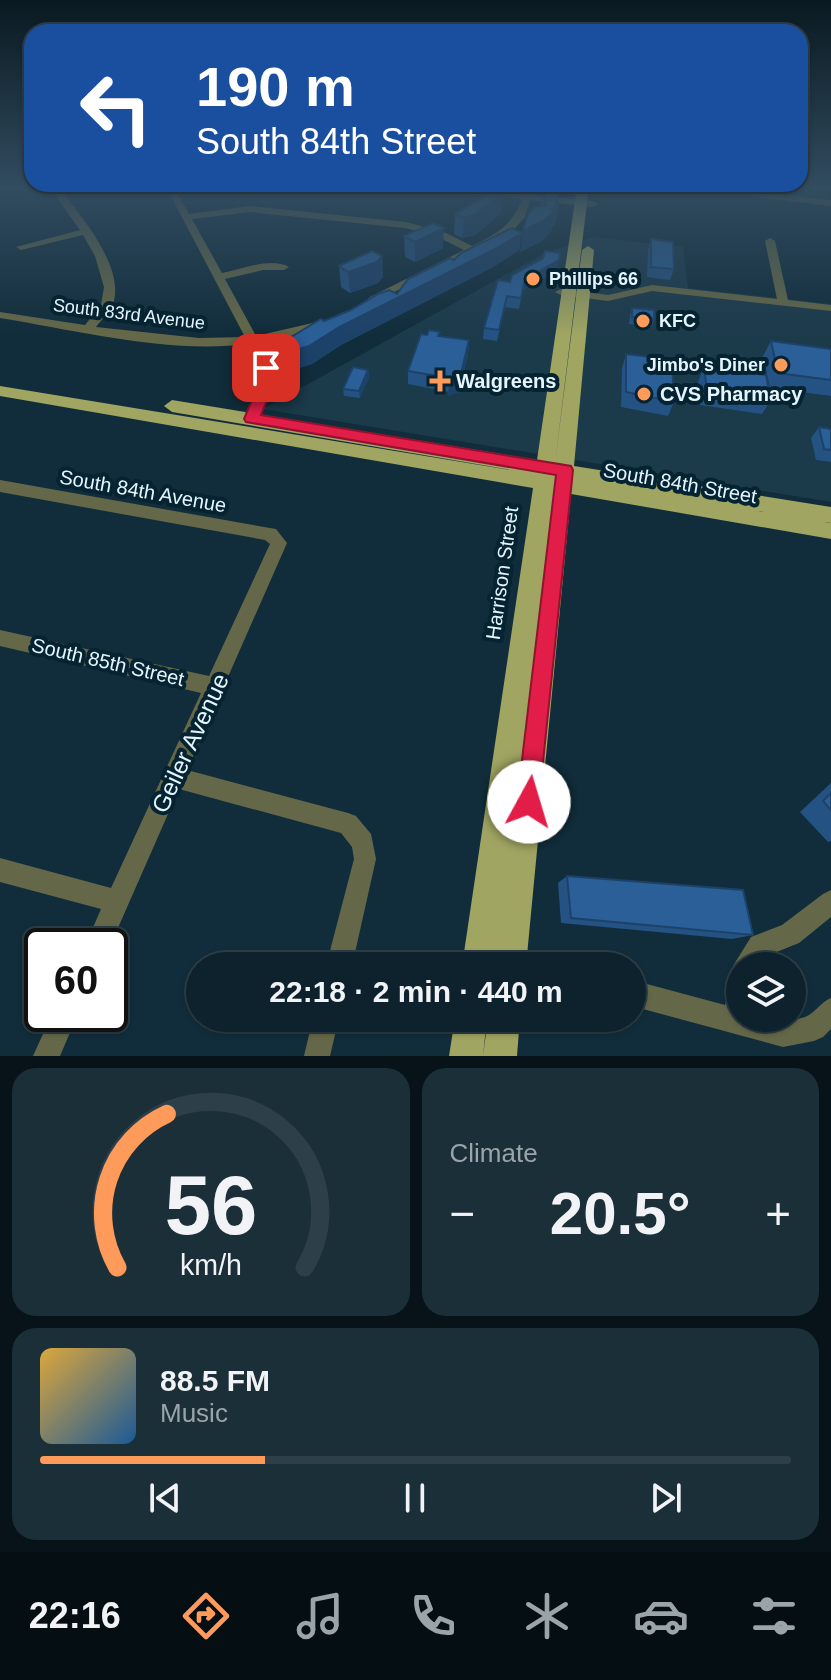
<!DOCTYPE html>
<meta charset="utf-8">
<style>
body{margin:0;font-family:Helvetica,sans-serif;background:#1b2f38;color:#f1f3f6;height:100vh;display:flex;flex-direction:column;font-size:30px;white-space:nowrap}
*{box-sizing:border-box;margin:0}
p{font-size:26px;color:#9aa4a9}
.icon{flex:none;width:44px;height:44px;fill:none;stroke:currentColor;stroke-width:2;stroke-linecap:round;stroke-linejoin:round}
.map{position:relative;height:1056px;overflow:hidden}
.drawer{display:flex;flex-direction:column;gap:12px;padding:12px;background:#071318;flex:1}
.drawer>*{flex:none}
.top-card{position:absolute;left:24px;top:24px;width:784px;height:168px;border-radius:24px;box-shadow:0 2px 6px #0004,0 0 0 2px #2d3f48;background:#1a4fa0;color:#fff;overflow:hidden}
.controls{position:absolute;left:726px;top:952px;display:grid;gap:16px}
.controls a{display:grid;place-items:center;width:80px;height:80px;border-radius:50%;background:#0d222c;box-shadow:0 2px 6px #0004,0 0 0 2px #2d3f48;font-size:40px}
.speed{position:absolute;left:24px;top:928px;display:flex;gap:16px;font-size:40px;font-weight:700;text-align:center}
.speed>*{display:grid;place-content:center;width:104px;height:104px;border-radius:50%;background:#0d222c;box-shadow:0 2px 6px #0004,0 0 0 2px #2d3f48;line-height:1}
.speed .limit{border:4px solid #111;border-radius:12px;background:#fff;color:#111}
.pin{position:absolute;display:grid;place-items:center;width:68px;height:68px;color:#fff;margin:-34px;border-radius:16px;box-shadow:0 4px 12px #0006}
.me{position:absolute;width:88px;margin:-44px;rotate:6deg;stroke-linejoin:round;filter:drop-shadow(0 0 6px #0008)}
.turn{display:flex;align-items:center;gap:28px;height:168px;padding:0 40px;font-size:36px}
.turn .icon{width:104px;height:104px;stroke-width:2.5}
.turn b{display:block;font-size:56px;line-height:68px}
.big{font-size:60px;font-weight:700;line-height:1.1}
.drawer .tile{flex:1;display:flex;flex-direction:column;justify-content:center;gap:12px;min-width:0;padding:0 28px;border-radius:24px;background:#1b2f38}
.drawer .dial{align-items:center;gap:0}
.dial svg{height:208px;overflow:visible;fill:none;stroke:#2d3f48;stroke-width:7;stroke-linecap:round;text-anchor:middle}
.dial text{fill:#f1f3f6;stroke:none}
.song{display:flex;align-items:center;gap:24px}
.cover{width:96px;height:96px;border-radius:12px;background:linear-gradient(135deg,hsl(40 70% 55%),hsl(210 70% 35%))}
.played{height:8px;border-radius:4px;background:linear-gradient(90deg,#ff9b5a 30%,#2d3f48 30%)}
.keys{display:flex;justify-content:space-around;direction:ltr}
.heat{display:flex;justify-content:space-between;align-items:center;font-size:44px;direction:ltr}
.drawer .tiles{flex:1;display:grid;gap:12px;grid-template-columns:1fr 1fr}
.tile:last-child{grid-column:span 2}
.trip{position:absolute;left:186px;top:952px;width:460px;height:80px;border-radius:40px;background:#0d222c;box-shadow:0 2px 6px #0004,0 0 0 2px #2d3f48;font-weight:700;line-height:80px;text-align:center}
.tabs{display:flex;height:128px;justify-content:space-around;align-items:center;background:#050e12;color:#9aa4a9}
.tabs .icon{width:56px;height:56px}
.tabs .on{color:#ff9b5a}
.tabs b{font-size:36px;color:#f1f3f6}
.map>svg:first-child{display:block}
.built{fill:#1b3a4a}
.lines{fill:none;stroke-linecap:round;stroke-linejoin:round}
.minor{fill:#656848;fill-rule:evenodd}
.major{fill:#a0a562;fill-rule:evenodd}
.wall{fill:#245282}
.shaded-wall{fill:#1d426a}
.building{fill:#2a5f97;stroke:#1d426a;stroke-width:2}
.route{fill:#e11d48;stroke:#92132f;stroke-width:2}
.poi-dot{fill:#ff9b5a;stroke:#062331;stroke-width:3}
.labels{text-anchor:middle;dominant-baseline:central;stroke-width:8;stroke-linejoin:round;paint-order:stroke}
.far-poi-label{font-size:18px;font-weight:bold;fill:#e4f5fe;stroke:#062331;text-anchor:start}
.far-street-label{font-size:18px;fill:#e4f5fe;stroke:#062331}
.poi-label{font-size:20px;font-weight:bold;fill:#e4f5fe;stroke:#062331;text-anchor:start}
.street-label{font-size:20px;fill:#e4f5fe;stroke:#062331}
.near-street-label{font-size:24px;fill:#e4f5fe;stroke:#062331}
</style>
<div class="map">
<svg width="831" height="1056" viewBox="0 0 831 1056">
<rect width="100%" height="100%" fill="#112d3b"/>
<path class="built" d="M 593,237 L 683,247 L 688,288 L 831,304 L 831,502 L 263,409 L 543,254 Z"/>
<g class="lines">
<path class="minor" d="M 0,187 L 10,187 L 0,192 Z
M 49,187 L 58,187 C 79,213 123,264 114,301 C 111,311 102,319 96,327 L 199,338 L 245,337 L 166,187 L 174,187 L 189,214 L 250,206 L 406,222 L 446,233 L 472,246 C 496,234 512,226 522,199 L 428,190 L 424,187 L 453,187 L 593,201 L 598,204 L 593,207 L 530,200 L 525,217 L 509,235 L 374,302 L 368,299 L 370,297 L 464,250 L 438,237 L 405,228 L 250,212 L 192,219 L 222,273 C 242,269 271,257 289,267 L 284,270 L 263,270 L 225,279 L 256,336 L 317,322 L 323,326 L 283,339 L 260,342 C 263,347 268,354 269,359 C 274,377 269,415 251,424 L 244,419 C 256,393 263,370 249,344 C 167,354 81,331 0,318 L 0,312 L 85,325 L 101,305 L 104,287 L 95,256 L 83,235 L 21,250 L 16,247 L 80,230 Z
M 748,187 L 757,187 L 756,191 L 831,200 L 831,206 L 755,197 L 744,192 Z
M 770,238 L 775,241 L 788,300 L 831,305 L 831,311 L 652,291 L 608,301 L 561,295 L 555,292 L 561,289 L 608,295 L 652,285 L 777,299 L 765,241 Z
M 0,480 L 270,528 L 276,529 L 287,543 L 187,770 L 348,813 L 356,816 L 371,834 L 376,859 L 352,966 L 326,966 L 354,859 L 352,847 L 341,833 L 179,789 L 110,946 L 85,946 L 101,909 L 0,882 L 0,858 L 111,888 L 201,693 L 0,646 L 0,630 L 209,676 L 270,544 L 265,540 L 0,492 Z
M 831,890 L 831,917 L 799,943 L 769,955 L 761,966 L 740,966 L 740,976 L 737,975 L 733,966 L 751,937 L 782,925 L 823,894 Z
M 508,942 L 547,957 L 551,966 L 507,966 L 499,963 L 496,954 L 499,945 Z
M 740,976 L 740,1018 C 760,1018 787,1023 805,1017 C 815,1013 821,1002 831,998 L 831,1029 L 823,1037 L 814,1041 L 783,1047 L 632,1006 L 632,980 L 725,1005 L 731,980 Z
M 52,1014 L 78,1014 L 60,1056 L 33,1056 Z
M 313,1018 L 339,1018 L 330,1056 L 304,1056 Z"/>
<path class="major" d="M 577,187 L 589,187 L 555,463 L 582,250 L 588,246 L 594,250 L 574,466 L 831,507 L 831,523 L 572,480 L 831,523 L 831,539 L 571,494 L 526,966 L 494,966 L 552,491 L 494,966 L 462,966 L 533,488 L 0,396 L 0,386 L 535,474 L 172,412 L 164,406 L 172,400 L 537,460 Z
M 455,1018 L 487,1018 L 483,1056 L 449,1056 Z
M 488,1018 L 520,1018 L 517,1056 L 483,1056 Z"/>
</g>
<path class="wall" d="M 543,190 L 557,204 L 559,203 L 555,224 L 552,227 L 551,231 L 542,241 L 520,252 L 540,206 Z
M 503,201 L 501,213 L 475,235 L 462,238 L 454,234 L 455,214 Z
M 522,233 L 519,250 L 493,267 L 341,345 L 312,364 L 299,368 L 286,360 L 283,342 L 324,321 L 397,294 L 454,260 Z
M 404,236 L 443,248 L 415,262 L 405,257 Z
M 651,239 L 674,269 L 670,280 L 647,277 L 648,250 Z
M 382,256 L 383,277 L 378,283 L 350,293 L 341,287 L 339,266 Z
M 557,271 L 523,290 L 519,309 L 505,307 L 497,341 L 483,339 L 484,328 L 510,282 Z
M 632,308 L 654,319 L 652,327 L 629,324 L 630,315 Z
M 440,337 L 469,340 L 468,354 L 459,392 L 448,396 L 449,392 L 408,384 L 408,371 Z
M 771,341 L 831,349 L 831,396 L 770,388 L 763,356 Z
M 626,354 L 674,402 L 668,416 L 621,407 L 622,368 Z
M 704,367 L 771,400 L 762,414 L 700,405 L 698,382 Z
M 368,370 L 369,377 L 360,398 L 344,396 L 343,389 Z
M 819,427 L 831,429 L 831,462 L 816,460 L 811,438 Z
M 831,783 L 831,841 L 828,842 L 800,812 Z
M 567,876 L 753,935 L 732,939 L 561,923 L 558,883 Z"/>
<path class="shaded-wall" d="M 505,187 L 501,213 L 475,235 L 462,238 L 464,218 Z
M 560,187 L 556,206 L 559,203 L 555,224 L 552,227 L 551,231 L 542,241 L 520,252 L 523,231 L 551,215 Z
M 444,228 L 443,248 L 415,262 L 415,242 Z
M 522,233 L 519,250 L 493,267 L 341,345 L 312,364 L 299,368 L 296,350 Z
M 382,256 L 383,277 L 378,283 L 350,293 L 348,272 Z
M 559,260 L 557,271 L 523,290 L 519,309 L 525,279 Z
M 469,340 L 468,354 L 459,392 L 448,396 L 449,382 Z
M 368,370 L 369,377 L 360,398 L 359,391 Z"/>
<path class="building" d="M 487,187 L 504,187 L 503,193 L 476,214 L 464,218 L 455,214 L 484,197 Z
M 546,187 L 560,187 L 556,204 L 559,203 L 552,210 L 555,211 L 545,220 L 523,231 L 528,214 L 535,207 L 546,205 L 543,190 Z
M 433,223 L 444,228 L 415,242 L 404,236 Z
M 512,228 L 522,233 L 495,249 L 339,327 L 309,346 L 296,350 L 283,342 L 321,319 L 324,321 L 351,310 L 378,294 L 389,290 L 397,294 L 408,279 L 450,258 L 454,260 L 461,253 Z
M 651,239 L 673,242 L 674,269 L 651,267 Z
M 372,251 L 382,256 L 377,262 L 348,272 L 339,266 Z
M 545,251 L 560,253 L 559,260 L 525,279 L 521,298 L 507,296 L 499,330 L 484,328 L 498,280 L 510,282 L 512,275 L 543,258 Z
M 632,308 L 654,310 L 654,319 L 632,317 Z
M 429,330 L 440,332 L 438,336 L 469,340 L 460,378 L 449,382 L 450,378 L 408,371 L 421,334 L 427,335 Z
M 771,341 L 831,349 L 831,380 L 778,373 Z
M 626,354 L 660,358 L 666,362 L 672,360 L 674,402 L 626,392 Z
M 353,367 L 368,370 L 359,391 L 343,389 Z
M 704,367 L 766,375 L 771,400 L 707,391 Z
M 819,427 L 831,429 L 831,450 L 824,449 Z
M 831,793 L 831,810 L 823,801 Z
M 567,876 L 743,890 L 753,935 L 571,918 Z"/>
<linearGradient id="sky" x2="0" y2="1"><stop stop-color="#091920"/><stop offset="0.56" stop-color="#324c60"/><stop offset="1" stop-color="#324c60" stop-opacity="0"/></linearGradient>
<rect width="831" height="335" fill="url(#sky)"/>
<path class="route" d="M 266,363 L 273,368 L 270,393 L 261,415 L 571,466 L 573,470 L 538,811 L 529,815 L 521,811 L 517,802 L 556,475 L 246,422 L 244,419 L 255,393 L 259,368 Z"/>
<g class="poi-dot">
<circle cx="533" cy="279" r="8"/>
<circle cx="643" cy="321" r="8"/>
<circle cx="781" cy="365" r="8"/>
<path d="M436 369h8v8h8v8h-8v8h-8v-8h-8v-8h8z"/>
<circle cx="644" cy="394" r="8"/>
</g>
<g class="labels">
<g class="far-poi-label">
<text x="549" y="279">Phillips 66</text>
<text x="659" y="321">KFC</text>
<text x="765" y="365" text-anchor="end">Jimbo's Diner</text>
</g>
<g class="far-street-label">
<text transform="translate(129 314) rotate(7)">South 83rd Avenue</text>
</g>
<g class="poi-label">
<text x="456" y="381">Walgreens</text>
<text x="660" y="394">CVS Pharmacy</text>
</g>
<g class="street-label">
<text transform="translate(680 483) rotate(10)">South 84th Street</text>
<text transform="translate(143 491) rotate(10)">South 84th Avenue</text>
<text transform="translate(502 573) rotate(-82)">Harrison Street</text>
<text transform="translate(108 662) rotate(13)">South 85th Street</text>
</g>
<g class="near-street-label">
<text transform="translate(190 743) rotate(-65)">Geiler Avenue</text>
</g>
</g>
</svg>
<div class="controls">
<a><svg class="icon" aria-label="layers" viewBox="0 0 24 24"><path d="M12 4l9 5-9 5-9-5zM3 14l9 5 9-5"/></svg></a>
</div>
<div class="speed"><div class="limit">60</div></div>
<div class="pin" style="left:266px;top:368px;background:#d93025"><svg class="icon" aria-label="arrive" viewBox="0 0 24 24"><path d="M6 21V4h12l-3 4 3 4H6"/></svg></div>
<svg class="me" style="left:529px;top:802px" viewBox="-20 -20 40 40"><circle r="19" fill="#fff"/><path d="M0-13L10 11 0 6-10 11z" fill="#e11d48"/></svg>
<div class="trip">22:18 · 2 min · 440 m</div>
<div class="top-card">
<div class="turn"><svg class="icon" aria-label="left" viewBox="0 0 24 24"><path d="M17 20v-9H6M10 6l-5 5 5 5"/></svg><div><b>190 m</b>South 84th Street</div></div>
</div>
</div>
<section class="drawer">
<div class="tiles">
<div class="tile dial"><svg viewBox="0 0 100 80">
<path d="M14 69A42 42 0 1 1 86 69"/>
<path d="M14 69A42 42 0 0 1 33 10" stroke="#ff9b5a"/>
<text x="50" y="56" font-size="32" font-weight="700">56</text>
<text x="50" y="72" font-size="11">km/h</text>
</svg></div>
<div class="tile"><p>Climate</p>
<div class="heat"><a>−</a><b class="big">20.5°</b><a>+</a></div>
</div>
<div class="tile">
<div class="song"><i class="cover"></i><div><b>88.5 FM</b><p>Music</p></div></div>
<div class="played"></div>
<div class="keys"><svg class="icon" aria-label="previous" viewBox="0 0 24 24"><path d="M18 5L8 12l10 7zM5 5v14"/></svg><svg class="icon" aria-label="pause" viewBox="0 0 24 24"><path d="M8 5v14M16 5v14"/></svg><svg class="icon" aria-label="next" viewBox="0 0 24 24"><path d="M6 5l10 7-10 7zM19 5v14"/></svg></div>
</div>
</div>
</section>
<nav class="tabs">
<b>22:16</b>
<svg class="icon on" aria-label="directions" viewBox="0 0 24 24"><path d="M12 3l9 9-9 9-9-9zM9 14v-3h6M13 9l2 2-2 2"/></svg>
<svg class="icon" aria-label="music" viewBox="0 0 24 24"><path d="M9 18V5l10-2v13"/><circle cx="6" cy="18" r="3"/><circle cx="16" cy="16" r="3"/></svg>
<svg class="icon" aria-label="phone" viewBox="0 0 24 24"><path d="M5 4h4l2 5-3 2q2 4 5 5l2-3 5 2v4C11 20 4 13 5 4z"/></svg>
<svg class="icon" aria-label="climate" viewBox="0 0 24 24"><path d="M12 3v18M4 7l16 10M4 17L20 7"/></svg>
<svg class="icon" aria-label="car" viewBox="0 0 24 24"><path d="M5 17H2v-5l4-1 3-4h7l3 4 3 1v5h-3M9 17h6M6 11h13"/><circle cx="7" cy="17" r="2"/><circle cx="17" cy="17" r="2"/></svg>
<svg class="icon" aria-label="filters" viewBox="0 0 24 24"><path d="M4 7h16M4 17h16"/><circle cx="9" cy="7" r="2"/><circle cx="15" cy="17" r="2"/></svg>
</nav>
